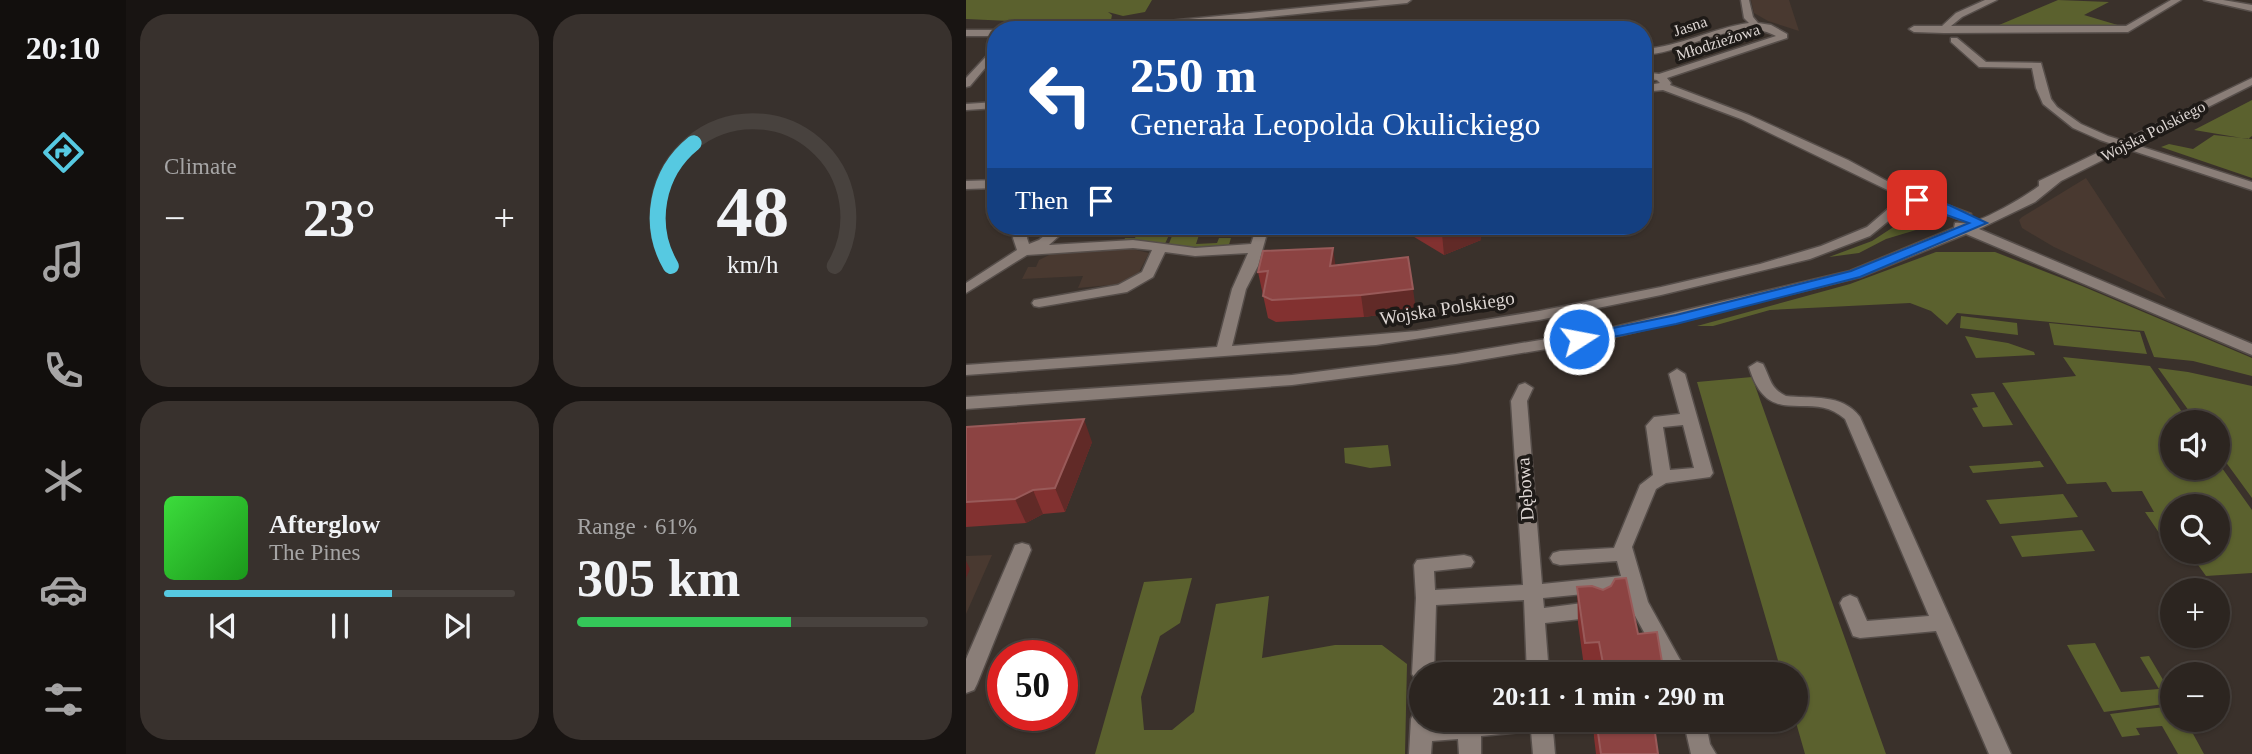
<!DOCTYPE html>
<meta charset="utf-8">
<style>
body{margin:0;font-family:Georgia,serif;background:#38312d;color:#f1f3f6;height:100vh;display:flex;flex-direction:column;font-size:26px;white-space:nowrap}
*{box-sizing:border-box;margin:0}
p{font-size:23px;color:#a6a5a5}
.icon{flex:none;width:38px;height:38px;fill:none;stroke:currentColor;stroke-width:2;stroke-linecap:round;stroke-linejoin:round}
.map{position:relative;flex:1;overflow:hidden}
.details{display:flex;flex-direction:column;gap:14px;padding:14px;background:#181412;width:840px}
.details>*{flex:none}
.top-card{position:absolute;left:21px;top:21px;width:665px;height:214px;border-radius:28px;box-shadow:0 2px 5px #0004,0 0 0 2px #48423e;background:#1a4fa0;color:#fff;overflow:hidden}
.fabs{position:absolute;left:1194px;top:410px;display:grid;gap:14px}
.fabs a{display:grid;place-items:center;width:70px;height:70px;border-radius:50%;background:#2c2520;box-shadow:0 2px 5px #0004,0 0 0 2px #48423e;font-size:35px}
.speed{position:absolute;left:21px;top:640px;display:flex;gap:14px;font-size:35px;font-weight:700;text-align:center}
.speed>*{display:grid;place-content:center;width:91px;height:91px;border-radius:50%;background:#2c2520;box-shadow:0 2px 5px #0004,0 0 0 2px #48423e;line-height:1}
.speed .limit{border:10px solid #d22;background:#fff;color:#111}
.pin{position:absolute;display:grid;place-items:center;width:60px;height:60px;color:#fff;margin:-30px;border-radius:14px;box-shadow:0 4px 10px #0006}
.me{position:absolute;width:77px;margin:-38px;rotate:79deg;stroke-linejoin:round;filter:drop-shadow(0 0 5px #0008)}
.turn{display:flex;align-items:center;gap:24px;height:147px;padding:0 28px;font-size:32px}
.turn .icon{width:91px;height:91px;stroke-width:2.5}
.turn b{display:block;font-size:49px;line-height:60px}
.then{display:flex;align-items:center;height:66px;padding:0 28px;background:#0003;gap:14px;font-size:26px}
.big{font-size:52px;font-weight:600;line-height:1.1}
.details .card{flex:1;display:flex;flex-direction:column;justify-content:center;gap:10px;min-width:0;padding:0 24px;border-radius:28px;background:#38312d}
.details .dial{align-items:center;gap:0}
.dial svg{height:182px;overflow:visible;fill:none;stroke:#48423e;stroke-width:7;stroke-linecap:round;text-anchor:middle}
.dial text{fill:#f1f3f6;stroke:none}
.song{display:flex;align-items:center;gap:21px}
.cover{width:84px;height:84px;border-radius:10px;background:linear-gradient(135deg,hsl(120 70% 55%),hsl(120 70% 35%))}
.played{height:7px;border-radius:4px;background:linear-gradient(90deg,#56c9e1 65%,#48423e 65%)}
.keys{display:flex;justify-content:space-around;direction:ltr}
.heat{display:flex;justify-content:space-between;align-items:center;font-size:38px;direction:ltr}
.charge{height:10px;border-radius:5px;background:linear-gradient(90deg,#34c759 61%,#48423e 0)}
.details .tiles{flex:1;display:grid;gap:14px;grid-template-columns:repeat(2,1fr)}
.trip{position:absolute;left:443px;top:662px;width:399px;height:70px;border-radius:35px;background:#2c2520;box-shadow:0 2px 5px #0004,0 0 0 2px #48423e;font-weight:600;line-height:70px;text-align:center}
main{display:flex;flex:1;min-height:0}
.menu{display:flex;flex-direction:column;width:126px;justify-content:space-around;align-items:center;background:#120f0d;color:#a6a5a5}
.menu .icon{width:49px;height:49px}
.menu .active{color:#56c9e1}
.menu b{font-size:32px;color:#f1f3f6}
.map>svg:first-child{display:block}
.built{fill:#493930}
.green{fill:#5b612e;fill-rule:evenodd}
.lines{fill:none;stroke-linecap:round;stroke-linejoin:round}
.street-casing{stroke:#564e4a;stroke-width:3}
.secondary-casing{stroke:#564e4a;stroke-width:3}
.street{fill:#8a7e78;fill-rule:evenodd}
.secondary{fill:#8a7e78;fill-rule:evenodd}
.wall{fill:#823130}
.shaded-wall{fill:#612a27}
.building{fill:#8c4342;stroke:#995a59;stroke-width:2}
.route{fill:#1a73e8;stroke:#114b97;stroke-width:2}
.labels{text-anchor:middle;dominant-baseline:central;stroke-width:7;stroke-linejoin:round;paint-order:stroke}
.far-street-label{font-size:16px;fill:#ded7d4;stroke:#1e1a17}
.street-label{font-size:19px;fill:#ded7d4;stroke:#1e1a17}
</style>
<main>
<nav class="menu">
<b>20:10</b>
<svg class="icon active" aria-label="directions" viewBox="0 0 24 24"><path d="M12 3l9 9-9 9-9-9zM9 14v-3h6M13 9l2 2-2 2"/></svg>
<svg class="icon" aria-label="music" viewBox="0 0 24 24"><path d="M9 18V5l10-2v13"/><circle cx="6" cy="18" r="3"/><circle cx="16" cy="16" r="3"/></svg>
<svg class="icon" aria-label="phone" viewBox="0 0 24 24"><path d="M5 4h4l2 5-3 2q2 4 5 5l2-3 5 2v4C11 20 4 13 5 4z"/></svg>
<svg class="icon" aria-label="climate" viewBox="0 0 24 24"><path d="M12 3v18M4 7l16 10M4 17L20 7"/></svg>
<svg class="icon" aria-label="car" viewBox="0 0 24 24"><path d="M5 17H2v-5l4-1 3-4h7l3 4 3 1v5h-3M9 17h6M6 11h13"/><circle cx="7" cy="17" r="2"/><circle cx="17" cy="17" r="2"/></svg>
<svg class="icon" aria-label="filters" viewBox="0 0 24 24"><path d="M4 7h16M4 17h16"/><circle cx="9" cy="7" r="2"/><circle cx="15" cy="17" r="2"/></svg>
</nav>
<section class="details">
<div class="tiles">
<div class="card"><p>Climate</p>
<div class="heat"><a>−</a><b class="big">23°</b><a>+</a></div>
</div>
<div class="card dial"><svg viewBox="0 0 100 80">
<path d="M14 69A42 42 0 1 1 86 69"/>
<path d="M14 69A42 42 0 0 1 24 15" stroke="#56c9e1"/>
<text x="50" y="56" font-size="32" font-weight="700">48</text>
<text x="50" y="72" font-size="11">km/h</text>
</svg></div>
<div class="card">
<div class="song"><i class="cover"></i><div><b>Afterglow</b><p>The Pines</p></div></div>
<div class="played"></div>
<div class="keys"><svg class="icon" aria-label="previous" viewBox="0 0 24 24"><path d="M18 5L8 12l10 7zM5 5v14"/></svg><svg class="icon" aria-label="pause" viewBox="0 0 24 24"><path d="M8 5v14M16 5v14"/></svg><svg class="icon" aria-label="next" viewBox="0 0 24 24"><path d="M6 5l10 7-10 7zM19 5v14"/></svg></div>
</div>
<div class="card"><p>Range · 61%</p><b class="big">305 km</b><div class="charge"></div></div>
</div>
</section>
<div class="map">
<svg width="1286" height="754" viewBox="0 0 1286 754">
<rect width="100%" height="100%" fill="#3a312b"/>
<path class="built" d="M 785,0 L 823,0 L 833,31 L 802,21 L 788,13 Z
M 1120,178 L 1184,275 L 1200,299 L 1088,247 L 1056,228 L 1053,220 L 1056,217 Z
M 162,248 L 183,253 L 171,276 L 156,284 L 112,288 L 117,276 L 56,279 L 62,267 L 70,267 L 73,260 L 89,252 Z
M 26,555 L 0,614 L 0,556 Z"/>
<path class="green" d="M 0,0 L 186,0 L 179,12 L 157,16 L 142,12 L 146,15 L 144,25 C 131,33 61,26 43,24 L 44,21 L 0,19 Z
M 1092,0 L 1143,2 L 1118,15 L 1155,26 L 1143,28 L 1026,28 Z
M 1286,100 L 1286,136 L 1282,139 L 1228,130 Z
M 1248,135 L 1286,139 L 1286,178 L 1195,147 L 1203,144 L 1227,149 Z
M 932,224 L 960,227 L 920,239 L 893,253 L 863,257 L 906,241 Z
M 155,226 L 207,226 L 198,246 L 157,243 L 159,238 L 169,238 L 173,227 L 154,228 Z
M 210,226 L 236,226 L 230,244 L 251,243 L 253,238 L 265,238 L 262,248 L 229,250 L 202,246 Z
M 970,252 L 1029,252 L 1116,286 L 1286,358 L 1286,376 L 1227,361 L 1188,357 L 1178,331 L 991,313 L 981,325 L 965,311 L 944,303 L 804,310 L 747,326 L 731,326 L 884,284 Z
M 995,316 L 1051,323 L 1052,335 L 994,328 Z
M 1083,323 L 1174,332 L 1181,354 L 1088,345 Z
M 999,336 L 1042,343 L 1068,352 L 1069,355 L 1010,358 Z
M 1097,357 L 1184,366 L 1223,422 L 1206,422 L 1206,467 L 1251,467 L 1251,461 L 1286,510 L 1286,573 L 1240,576 L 1225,555 L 1208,555 L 1179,512 L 1188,512 L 1176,491 L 1146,492 L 1140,482 L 1101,484 L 1036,383 L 1110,376 ZM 1206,506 L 1251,506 L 1251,551 L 1206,551 Z
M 1192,368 L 1222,372 L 1286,386 L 1286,498 L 1251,450 L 1251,422 L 1231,422 Z
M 786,377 L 920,754 L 839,754 L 829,719 L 830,674 L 816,674 L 731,382 Z
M 1028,392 L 1047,425 L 1017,427 L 1006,408 L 1012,407 L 1005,394 Z
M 422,445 L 425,466 L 404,468 L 379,463 L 378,448 Z
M 1074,461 L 1078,467 L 1007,473 L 1003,466 Z
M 1097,494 L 1112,517 L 1034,524 L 1020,500 Z
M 1116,530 L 1129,551 L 1056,557 L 1045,536 Z
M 226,578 L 214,623 L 194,636 L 175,697 L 178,730 L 206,730 L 228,712 L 250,604 L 303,596 L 296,658 L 369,645 L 416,645 L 441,664 L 439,754 L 129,754 L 178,582 Z
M 1129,643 L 1155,692 L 1193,689 L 1174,657 L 1183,656 L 1206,695 L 1206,703 L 1138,712 L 1101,645 Z
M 1206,706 L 1206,719 L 1219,719 L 1238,754 L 1212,754 L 1196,726 L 1170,728 L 1174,735 L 1156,737 L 1144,714 Z"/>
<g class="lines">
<defs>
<path id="street" d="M 414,0 L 445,0 L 441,3 L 172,30 L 137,30 L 142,27 Z
M 775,0 L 783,0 L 787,17 L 792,23 L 805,25 L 821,34 L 821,38 L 701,78 L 705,83 L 704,85 L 783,115 L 882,160 L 932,187 L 1005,214 L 1005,220 L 995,220 L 947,201 L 904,236 L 844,259 L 695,295 L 573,320 L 410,345 L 0,375 L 0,365 L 251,347 L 266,289 L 282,253 L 229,256 L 199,252 L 187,277 L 161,292 L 73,307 L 68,306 L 66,303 L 68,300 L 152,285 L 176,272 L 186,250 L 167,248 L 61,255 L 0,293 L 0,283 L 51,250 L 47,238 L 51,226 L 63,226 L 61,238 L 63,244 L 73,240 L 90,226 L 104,226 L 83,245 L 167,240 L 229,248 L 285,244 L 291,226 L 303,226 L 292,266 L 280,289 L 266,346 L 451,331 L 573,311 L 695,287 L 794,264 L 855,246 L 901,227 L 936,197 L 775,119 L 697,90 L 677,92 L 677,86 L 694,83 L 691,80 L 677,78 L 677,72 L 693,74 L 810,36 C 773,15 720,53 677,55 L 677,49 C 714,47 746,28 783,23 L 778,18 Z
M 1019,0 L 1031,0 L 996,17 L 985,26 L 1160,26 L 1205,0 L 1215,0 L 1162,32 L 978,33 L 948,32 L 943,29 L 948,26 L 976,26 L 990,13 Z
M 1238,0 L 1257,0 L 1286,5 L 1286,11 Z
M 0,30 L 30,30 L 30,36 L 0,36 Z
M 985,38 L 991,38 L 1020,62 L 1075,63 L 1085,99 L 1091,107 L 1115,124 L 1142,136 L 1286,182 L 1286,190 L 1134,140 L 1107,128 L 1077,104 L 1070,88 L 1066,68 L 1013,67 L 985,42 Z
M 30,46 L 30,55 L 4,86 L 0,87 L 0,78 Z
M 30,102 L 30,108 L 0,110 L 0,104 Z
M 30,180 L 30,188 L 0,189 L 0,181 Z
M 791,362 L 797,364 C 804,377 804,389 820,396 C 846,399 876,393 894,417 L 1045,754 L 1023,754 L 970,631 L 894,638 L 887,636 L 874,603 L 877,598 L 884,595 L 891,598 L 901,621 L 963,616 L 879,419 C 844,387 803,433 783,367 Z
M 711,369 L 719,374 L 747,473 L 744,477 L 700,483 L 690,489 L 666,547 L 682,602 L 722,674 L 701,674 L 662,603 L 659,590 L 577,598 L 578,608 L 632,601 L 639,604 L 642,609 L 639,614 L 632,617 L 579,623 L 583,674 L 561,674 L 558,600 L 470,605 L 468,674 L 455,674 L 455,682 L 450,680 L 446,674 L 450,598 L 448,565 L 451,560 L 498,555 L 505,557 L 508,562 L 505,567 L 468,571 L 469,590 L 557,585 L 545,401 L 553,385 L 559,383 L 567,388 L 561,401 L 576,584 L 655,576 L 651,561 L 594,565 L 587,563 L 584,558 L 587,553 L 594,551 L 648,548 L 674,485 L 687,475 L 680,426 L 688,417 L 714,414 L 703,374 ZM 717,425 L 728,468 L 704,470 L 697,427 Z
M 56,543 L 63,545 L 65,550 L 11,684 L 8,690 L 0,693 L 0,659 L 47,550 L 49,545 Z
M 455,710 L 455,719 L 467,719 L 467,722 L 492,719 L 586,719 L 589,754 L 567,754 L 565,731 L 515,736 L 515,754 L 493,754 L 492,739 L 466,741 L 465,754 L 443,754 L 445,719 L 448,712 Z
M 717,719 L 739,719 L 744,744 L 750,754 L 725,754 Z"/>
<path id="secondary" d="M 1286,78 L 1286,85 L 1095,181 L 1069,202 L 1013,229 L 1286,344 L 1286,355 L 1000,234 L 894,277 L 640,339 L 490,364 L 326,385 L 0,409 L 0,397 L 326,375 L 490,354 L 640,329 L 884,271 L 988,228 L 989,223 C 993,222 996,224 1000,223 C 1015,223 1060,196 1073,186 L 1073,181 Z"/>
</defs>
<use href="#street" class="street-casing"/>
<use href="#secondary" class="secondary-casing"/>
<use href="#street" class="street"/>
<use href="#secondary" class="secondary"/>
</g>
<path class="wall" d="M 430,226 L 514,226 L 515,240 L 478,255 Z
M 370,265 L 450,310 L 398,317 L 310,322 L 302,318 L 292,272 Z
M 0,427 L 126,442 L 99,512 L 77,514 L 60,523 L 0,527 Z
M 611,587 L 672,634 L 698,674 L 619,674 L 612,623 Z
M 627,719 L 700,719 L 700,730 L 688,731 L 692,754 L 630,754 L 628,737 Z"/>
<path class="shaded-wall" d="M 497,226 L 514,226 L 515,240 L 478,255 L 476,234 Z
M 367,248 L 370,269 L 364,266 Z
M 447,289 L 450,310 L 398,317 L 395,295 Z
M 118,419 L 126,442 L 99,512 L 89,488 Z
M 67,490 L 77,514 L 60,523 L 49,499 Z
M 0,561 L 4,569 L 0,578 Z"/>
<path class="building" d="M 462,226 L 497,226 L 476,234 Z
M 367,248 L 364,266 L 442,257 L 447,289 L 395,295 L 306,300 L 297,296 L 302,271 L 292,272 L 297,251 Z
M 118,419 L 89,488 L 67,490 L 49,499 L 0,502 L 0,427 Z
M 660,578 L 672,634 L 691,632 L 698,674 L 639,674 L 633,642 L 619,643 L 611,587 L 626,586 L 637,590 L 645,586 L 649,579 Z
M 630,719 L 687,719 L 692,754 L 635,754 Z"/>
<path class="route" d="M 951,196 L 983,205 L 1021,223 L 894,277 L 710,324 L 613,344 L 606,339 L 613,335 L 710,315 L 885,271 L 1003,223 L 947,203 L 947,197 Z"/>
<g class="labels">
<g class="far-street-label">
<text transform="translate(724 26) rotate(-18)">Jasna</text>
<text transform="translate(752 42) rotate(-18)">Młodzieżowa</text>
<text transform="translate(1187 131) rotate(-27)">Wojska Polskiego</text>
</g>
<g class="street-label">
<text transform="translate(481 308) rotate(-9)">Wojska Polskiego</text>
<text transform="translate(559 489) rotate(-94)">Dębowa</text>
</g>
</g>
</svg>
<div class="fabs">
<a><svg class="icon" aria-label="sound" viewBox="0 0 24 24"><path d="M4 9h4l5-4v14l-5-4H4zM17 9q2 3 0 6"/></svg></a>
<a><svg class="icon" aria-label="search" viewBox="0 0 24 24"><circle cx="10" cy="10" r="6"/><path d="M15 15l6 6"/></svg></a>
<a>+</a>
<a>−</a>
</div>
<div class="speed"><div class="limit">50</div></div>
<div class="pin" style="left:951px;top:200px;background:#d93025"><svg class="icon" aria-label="arrive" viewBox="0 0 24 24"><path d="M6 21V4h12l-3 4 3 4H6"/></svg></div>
<svg class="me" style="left:613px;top:339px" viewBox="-20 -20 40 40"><circle r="17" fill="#1a73e8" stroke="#fff" stroke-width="3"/><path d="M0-11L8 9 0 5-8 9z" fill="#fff"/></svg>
<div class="trip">20:11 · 1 min · 290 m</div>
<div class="top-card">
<div class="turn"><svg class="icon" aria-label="left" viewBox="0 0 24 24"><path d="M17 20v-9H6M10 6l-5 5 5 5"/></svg><div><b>250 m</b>Generała Leopolda Okulickiego</div></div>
<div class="then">Then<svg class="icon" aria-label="arrive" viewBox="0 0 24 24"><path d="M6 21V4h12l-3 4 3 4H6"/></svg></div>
</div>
</div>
</main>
